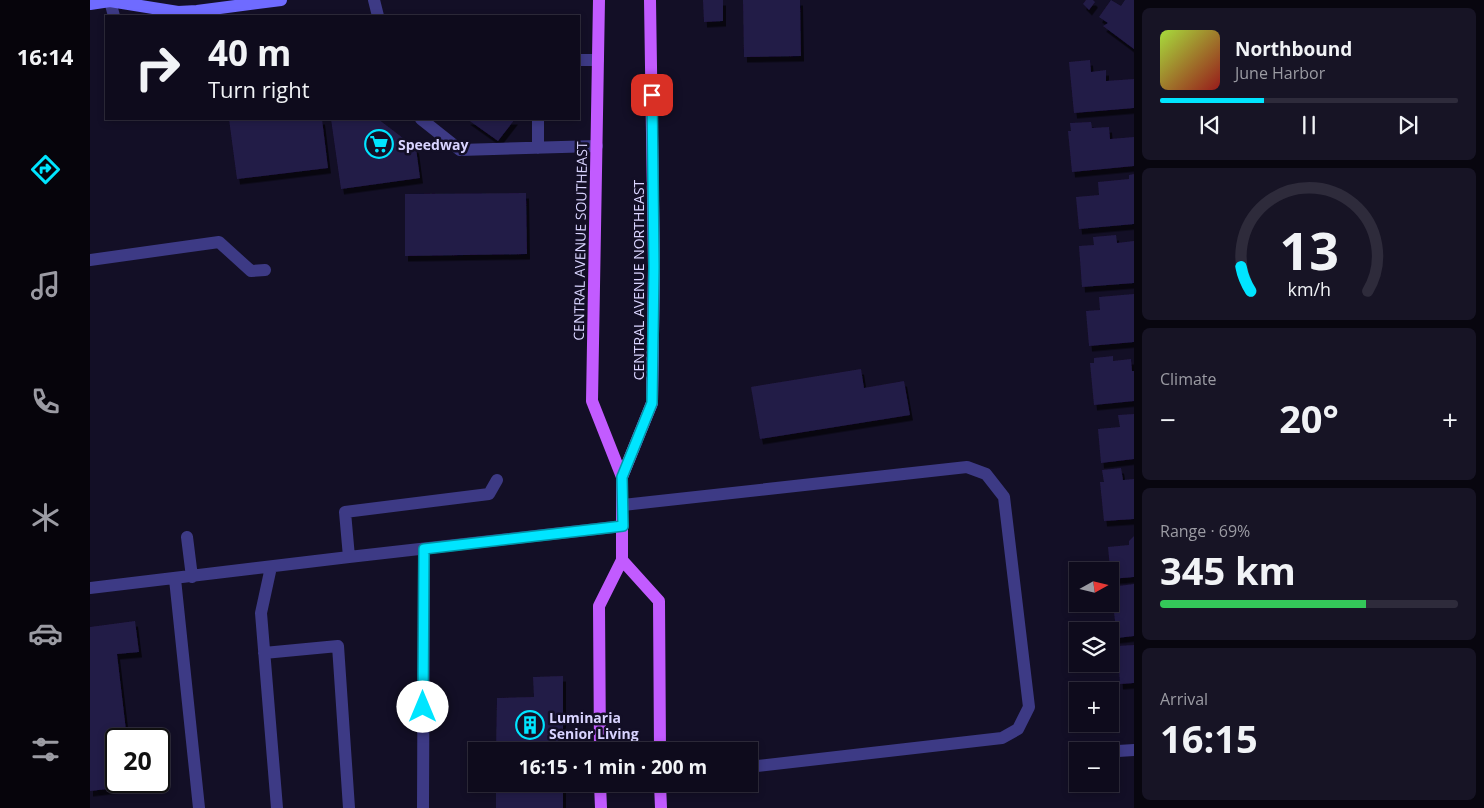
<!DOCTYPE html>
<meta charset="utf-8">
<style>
body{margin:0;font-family:"Open Sans",sans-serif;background:#171425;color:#f1f3f6;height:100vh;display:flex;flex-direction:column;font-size:19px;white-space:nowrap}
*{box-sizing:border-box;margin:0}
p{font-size:16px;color:#9b9ba3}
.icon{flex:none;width:28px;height:28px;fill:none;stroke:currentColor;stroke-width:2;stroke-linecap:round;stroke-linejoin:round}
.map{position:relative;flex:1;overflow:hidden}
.panel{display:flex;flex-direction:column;gap:8px;padding:8px;background:#08060f;width:350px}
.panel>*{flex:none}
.guide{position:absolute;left:15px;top:15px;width:475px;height:105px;border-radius:0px;box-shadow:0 2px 8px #0003,0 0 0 1px #2e2b3b;background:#0e0b1c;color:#f1f3f6;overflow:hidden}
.needle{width:32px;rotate:82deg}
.buttons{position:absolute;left:979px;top:562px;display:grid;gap:10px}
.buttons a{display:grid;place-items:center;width:50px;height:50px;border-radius:0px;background:#0e0b1c;box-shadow:0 2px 8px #0003,0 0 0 1px #2e2b3b;font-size:25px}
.speed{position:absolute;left:15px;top:728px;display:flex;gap:10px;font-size:25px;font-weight:700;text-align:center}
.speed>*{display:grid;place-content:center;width:65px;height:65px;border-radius:50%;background:#0e0b1c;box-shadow:0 2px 8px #0003,0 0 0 1px #2e2b3b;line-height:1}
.speed .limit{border:2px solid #111;border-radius:8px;background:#fff;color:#111}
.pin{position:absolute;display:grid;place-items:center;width:42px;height:42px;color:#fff;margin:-21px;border-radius:10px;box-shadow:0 2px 8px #0006}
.me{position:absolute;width:55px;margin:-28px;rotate:0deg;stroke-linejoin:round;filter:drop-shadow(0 0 4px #0008)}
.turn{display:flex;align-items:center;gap:18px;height:105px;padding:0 20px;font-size:22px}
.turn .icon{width:65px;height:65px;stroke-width:2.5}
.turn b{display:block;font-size:35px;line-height:42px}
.big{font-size:38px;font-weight:700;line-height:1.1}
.panel .tile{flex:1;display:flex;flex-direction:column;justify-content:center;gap:8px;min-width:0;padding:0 18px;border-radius:8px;background:#171425}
.panel .dial{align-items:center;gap:0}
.dial svg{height:130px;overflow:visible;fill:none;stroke:#2e2b3b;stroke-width:7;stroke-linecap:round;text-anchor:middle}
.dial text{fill:#f1f3f6;stroke:none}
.song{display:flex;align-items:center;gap:15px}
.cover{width:60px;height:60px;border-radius:8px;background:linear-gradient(135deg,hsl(80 70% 55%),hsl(0 70% 35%))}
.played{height:5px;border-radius:2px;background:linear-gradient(90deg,#00e5ff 35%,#2e2b3b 35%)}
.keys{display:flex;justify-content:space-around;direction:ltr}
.heat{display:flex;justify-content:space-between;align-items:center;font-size:28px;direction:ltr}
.charge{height:8px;border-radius:4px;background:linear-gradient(90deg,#34c759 69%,#2e2b3b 0)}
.trip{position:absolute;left:378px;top:742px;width:290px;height:50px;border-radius:0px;background:#0e0b1c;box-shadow:0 2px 8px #0003,0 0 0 1px #2e2b3b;font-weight:700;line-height:50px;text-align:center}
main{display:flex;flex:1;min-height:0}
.menu{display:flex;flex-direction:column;width:90px;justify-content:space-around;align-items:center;background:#06040b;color:#9b9ba3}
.menu .icon{width:35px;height:35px}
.menu .active{color:#00e5ff}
.menu b{font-size:22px;color:#f1f3f6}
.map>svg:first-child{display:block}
.building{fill:#241b47;filter:url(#shadow)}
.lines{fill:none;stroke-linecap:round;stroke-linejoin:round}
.lane{stroke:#3d3a85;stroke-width:12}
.secondary{stroke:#6f6bff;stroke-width:12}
.primary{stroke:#c25bff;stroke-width:12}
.route-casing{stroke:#0095a6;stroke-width:12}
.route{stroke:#00e5ff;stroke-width:9}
.labels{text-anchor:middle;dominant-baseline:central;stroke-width:5;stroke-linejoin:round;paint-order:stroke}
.poi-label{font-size:14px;font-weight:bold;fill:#d9d4ff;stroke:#130f26;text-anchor:start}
.street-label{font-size:14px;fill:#d9d4ff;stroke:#130f26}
</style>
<main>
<nav class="menu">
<b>16:14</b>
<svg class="icon active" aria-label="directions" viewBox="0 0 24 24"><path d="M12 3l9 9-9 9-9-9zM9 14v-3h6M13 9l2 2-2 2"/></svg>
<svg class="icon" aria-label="music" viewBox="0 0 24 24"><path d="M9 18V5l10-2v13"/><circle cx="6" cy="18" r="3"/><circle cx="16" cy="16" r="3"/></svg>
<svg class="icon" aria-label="phone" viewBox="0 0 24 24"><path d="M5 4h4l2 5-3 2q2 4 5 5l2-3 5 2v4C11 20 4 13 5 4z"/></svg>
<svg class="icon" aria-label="climate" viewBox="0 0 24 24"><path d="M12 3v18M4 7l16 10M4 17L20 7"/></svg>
<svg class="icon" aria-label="car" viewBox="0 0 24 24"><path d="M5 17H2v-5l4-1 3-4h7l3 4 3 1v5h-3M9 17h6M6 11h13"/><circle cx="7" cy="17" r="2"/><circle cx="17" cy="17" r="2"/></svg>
<svg class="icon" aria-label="filters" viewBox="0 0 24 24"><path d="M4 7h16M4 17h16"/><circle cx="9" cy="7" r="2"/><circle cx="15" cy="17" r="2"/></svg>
</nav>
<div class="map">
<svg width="1044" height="808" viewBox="0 0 1044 808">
<defs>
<filter id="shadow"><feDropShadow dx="3" dy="5.5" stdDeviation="0" flood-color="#0009"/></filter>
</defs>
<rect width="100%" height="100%" fill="#130f26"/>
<path class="building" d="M 613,0 L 633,0 L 633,21 L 614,22 Z
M 653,0 L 710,0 L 711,56 L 654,57 Z
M 996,0 L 1003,0 L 1005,2 L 999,10 L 993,4 Z
M 1021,0 L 1031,6 L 1035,0 L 1044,0 L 1044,49 L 1013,26 L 1018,23 L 1009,17 Z
M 1000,60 L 1001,72 L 1016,70 L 1016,81 L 1044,79 L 1044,108 L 984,113 L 979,62 Z
M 139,119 L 232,119 L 238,168 L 147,179 Z
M 241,119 L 288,119 L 326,148 L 330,178 L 251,189 Z
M 377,119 L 425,119 L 408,141 Z
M 1001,122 L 1002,128 L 1019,127 L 1020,139 L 1044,137 L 1044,166 L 982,172 L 978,131 L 981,131 L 980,123 Z
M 1044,174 L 1044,224 L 989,229 L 986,197 L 1009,195 L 1008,182 L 1039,179 L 1039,175 Z
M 436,193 L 437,254 L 315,256 L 315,194 Z
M 1026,235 L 1027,243 L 1044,241 L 1044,283 L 992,287 L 989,246 L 1004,245 L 1003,237 Z
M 1044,294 L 1044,342 L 999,346 L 996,311 L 1010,310 L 1009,297 Z
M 1023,356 L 1023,361 L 1041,359 L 1042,371 L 1044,371 L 1044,401 L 1004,405 L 1000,363 L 1004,363 L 1004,358 Z
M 771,369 L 774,388 L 814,381 L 820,415 L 670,439 L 661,387 Z
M 1044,414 L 1044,459 L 1011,463 L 1008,429 L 1030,427 L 1028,415 Z
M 1031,468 L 1033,480 L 1044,479 L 1044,519 L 1014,521 L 1010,482 L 1014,482 L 1012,470 Z
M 1044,536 L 1044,577 L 1021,579 L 1018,547 L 1039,545 L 1039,541 Z
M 1044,584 L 1044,636 L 1027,638 L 1021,587 Z
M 45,621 L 49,652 L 27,654 L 37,739 L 26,739 L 26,781 L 43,781 L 43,786 L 0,791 L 0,627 Z
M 1044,645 L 1044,683 L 1030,684 L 1027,646 Z
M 473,676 L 473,751 L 406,751 L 407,698 L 444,697 L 443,677 Z
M 406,784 L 473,784 L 473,808 L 406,808 Z"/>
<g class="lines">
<path class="lane" d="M 284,0 L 288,16
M 20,1 L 24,16
M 489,60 L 508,60
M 331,119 L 370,150 L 507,146
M 448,119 L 448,148
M 0,260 L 129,242 L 161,271 L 175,270
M 533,505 L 877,467 L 896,474 L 914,497 L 939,707 L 928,729 L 912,738 L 659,767
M 97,537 L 102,577
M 259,557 L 255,512 L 399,494 L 407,480
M 181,567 L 171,613 L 187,808
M 85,579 L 109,808
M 0,588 L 259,557 L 533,526
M 174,653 L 248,646 L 259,808
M 1028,751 L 1044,750
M 333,808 L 334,549"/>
<path class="secondary" d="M 0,4 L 20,1 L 88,12 L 107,11 L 191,0"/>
<path class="primary" d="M 509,0 L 502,401 L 532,477
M 560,0 L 564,267 L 562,403 L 532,477 L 532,560 L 569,601 L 570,751
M 510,751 L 509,606 L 532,560
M 510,784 L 511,808
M 570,784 L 571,808"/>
</g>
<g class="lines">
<defs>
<path id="route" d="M 333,707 L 334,549 L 533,526 L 532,477 L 562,403 L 564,267 L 562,95"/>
</defs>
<use href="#route" class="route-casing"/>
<use href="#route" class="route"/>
</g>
<defs>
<symbol id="supermarket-ring" viewBox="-11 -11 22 22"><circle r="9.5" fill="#130f26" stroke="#00e5ff" stroke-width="1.5"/><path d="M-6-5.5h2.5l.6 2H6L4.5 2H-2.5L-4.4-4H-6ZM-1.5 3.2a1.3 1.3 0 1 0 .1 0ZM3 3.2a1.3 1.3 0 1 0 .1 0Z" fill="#00e5ff"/></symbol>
<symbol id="building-ring" viewBox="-11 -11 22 22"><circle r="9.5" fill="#130f26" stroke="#00e5ff" stroke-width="1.5"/><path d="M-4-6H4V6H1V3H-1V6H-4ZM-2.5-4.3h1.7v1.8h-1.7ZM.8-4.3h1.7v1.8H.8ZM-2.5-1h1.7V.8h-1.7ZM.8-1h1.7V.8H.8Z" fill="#00e5ff"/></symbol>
</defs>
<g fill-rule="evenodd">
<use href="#supermarket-ring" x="273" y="128" width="32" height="32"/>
<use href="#building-ring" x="424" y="709" width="32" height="32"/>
</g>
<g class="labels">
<g class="poi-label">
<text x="308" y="144">Speedway</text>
<text x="459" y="717">Luminaria<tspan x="459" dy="16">Senior Living</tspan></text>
</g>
<g class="street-label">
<text transform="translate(490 241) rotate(-89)">CENTRAL AVENUE SOUTHEAST</text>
<text transform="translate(548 280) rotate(-90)">CENTRAL AVENUE NORTHEAST</text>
</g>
</g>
</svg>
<div class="buttons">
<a><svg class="needle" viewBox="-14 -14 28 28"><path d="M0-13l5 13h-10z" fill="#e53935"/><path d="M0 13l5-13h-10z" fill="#9b9ba3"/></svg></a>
<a><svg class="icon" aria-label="layers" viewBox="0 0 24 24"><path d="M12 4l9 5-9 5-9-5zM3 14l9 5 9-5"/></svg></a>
<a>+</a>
<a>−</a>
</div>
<div class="speed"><div class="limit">20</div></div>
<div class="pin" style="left:562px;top:95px;background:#d93025"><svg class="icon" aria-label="arrive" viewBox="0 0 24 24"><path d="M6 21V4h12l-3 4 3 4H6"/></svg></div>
<svg class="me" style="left:333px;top:707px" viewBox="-20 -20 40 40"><circle r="19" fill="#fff"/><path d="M0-13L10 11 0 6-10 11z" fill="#00e5ff"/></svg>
<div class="trip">16:15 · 1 min · 200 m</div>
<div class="guide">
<div class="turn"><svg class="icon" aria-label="right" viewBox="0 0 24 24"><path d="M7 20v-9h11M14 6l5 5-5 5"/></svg><div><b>40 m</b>Turn right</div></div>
</div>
</div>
<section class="panel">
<div class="tile">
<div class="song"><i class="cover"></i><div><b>Northbound</b><p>June Harbor</p></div></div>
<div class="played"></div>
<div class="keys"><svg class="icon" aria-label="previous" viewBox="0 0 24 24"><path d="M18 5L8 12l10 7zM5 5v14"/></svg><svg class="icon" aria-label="pause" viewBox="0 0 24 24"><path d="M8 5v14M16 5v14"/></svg><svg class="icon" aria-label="next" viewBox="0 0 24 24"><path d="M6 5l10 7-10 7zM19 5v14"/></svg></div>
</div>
<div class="tile dial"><svg viewBox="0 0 100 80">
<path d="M14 69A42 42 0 1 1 86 69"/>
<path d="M14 69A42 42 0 0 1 8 54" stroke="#00e5ff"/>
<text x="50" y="56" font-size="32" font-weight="700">13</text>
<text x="50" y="72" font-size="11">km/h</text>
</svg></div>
<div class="tile"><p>Climate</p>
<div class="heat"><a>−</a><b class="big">20°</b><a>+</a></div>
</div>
<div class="tile"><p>Range · 69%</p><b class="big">345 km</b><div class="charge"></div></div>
<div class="tile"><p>Arrival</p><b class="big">16:15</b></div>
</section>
</main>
